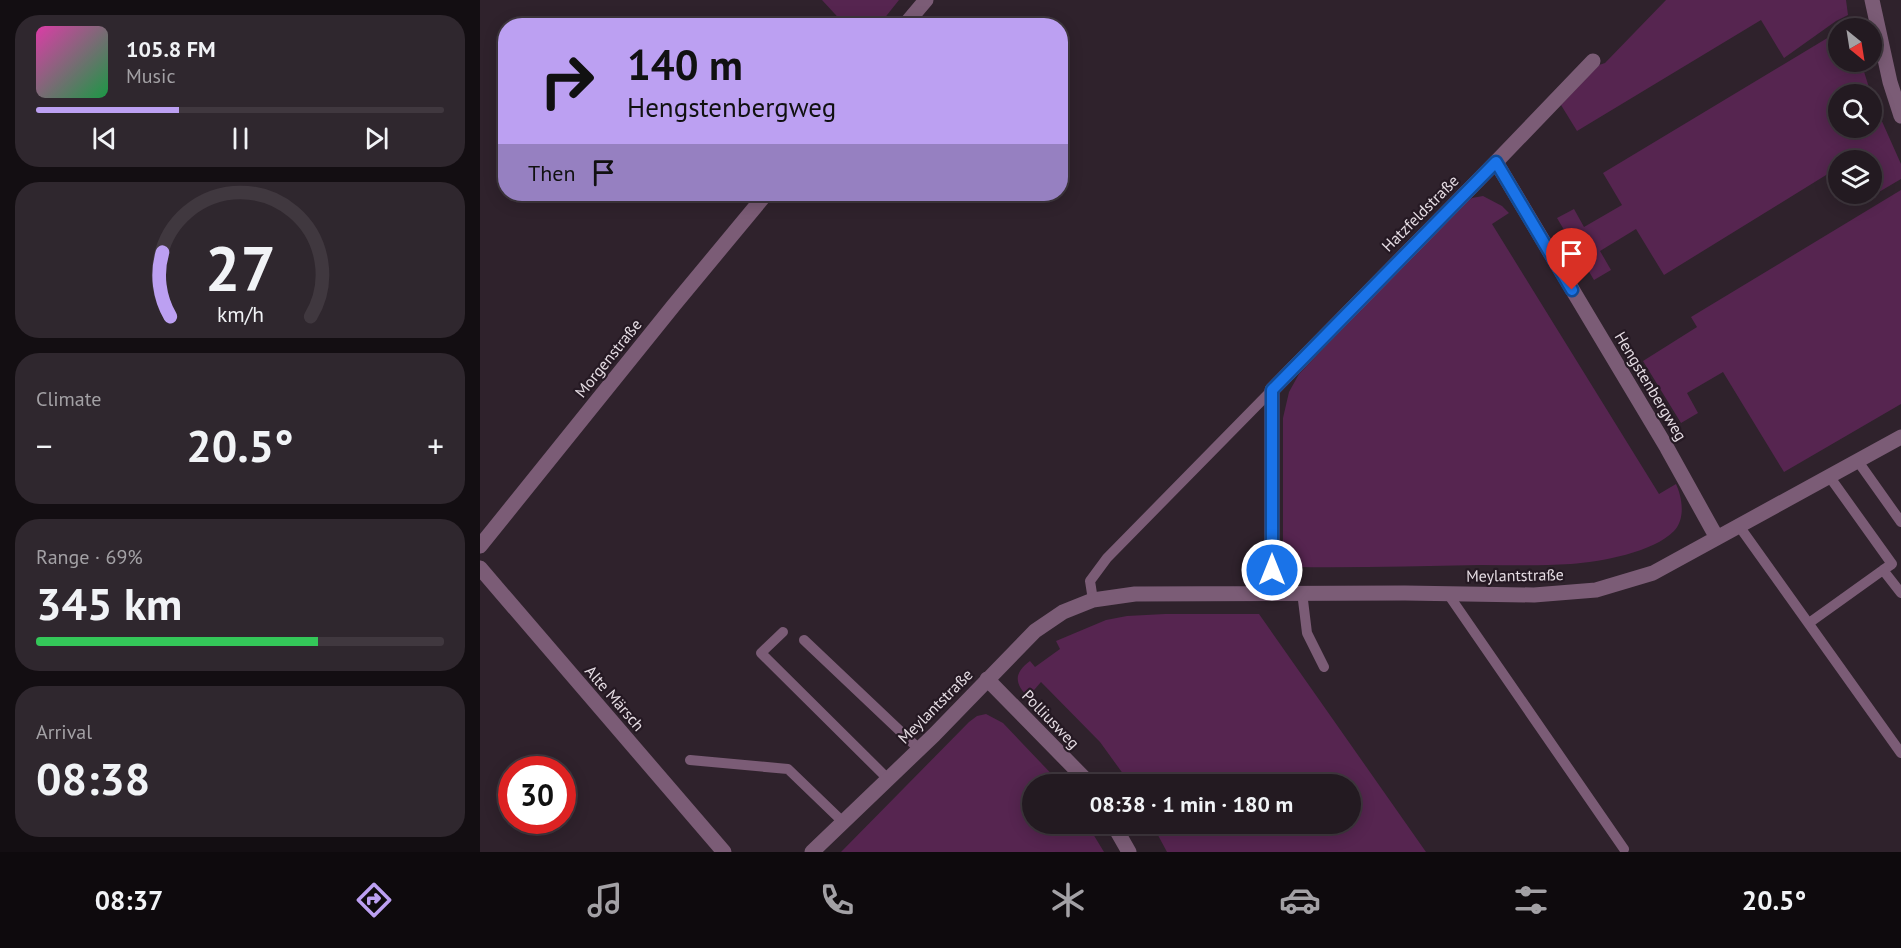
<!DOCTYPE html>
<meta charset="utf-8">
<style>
body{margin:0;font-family:"PT Sans",sans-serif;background:#2f272e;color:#f1f3f6;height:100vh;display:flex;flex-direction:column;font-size:22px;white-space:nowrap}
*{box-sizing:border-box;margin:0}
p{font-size:20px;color:#a3a1a5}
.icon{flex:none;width:33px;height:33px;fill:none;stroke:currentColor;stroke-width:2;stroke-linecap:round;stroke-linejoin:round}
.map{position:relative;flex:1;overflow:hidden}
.side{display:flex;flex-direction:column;gap:15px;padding:15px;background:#130e12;width:480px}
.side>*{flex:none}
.top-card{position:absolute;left:18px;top:18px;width:570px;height:183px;border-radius:24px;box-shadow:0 3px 15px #0003,0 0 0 2px #40383f;background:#bca0f2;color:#111;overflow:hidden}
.needle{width:39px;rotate:150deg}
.buttons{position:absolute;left:1348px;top:18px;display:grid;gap:12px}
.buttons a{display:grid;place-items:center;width:54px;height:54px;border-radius:50%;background:#231a21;box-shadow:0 3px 15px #0003,0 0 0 2px #40383f;font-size:30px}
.speed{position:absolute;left:18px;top:756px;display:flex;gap:12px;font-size:30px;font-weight:700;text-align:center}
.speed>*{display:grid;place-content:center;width:78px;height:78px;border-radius:50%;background:#231a21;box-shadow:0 3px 15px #0003,0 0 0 2px #40383f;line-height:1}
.speed .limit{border:9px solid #d22;background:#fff;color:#111}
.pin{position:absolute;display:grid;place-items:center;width:51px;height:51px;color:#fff;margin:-62px -26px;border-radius:50% 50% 50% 0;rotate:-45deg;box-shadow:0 0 6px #0007}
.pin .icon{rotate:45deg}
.me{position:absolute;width:66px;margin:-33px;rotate:0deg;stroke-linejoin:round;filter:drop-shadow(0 0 4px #0008)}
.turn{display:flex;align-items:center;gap:21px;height:126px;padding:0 30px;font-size:27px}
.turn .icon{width:78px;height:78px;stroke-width:2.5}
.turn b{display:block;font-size:42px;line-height:51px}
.then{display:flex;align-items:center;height:57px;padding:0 30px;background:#0003;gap:12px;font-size:22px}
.big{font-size:45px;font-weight:700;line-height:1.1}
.side .card{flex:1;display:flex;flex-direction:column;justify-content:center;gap:9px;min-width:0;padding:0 21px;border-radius:24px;background:#2f272e}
.side .dial{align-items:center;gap:0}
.dial svg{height:156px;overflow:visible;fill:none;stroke:#40383f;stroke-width:7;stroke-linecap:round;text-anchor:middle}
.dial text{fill:#f1f3f6;stroke:none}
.song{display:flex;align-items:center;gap:18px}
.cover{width:72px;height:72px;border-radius:9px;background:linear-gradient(135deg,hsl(320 70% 55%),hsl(140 70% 35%))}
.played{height:6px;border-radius:3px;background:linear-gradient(90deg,#bca0f2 35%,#40383f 35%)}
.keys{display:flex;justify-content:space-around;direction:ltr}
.heat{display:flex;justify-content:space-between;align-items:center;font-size:33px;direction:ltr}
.charge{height:9px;border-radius:4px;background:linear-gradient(90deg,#34c759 69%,#40383f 0)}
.trip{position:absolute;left:542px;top:774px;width:339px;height:60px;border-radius:30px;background:#231a21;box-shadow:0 3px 15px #0003,0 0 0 2px #40383f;font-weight:700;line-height:60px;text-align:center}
.menu{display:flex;height:96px;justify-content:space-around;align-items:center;background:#0e0a0d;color:#a3a1a5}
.menu .icon{width:42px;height:42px}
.menu .on{color:#bca0f2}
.menu b{font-size:27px;color:#f1f3f6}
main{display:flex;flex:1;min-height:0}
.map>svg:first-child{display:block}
.green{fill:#562550}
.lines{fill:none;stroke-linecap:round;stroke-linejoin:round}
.lane{stroke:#7b5c76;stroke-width:10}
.street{stroke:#7b5c76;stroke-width:15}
.route-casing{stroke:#114b97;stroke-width:15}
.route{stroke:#1a73e8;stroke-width:10}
.labels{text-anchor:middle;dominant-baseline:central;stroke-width:4.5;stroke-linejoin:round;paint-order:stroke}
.street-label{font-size:16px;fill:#e5dce3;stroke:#251923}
</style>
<main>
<section class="side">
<div class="card">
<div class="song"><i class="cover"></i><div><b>105.8 FM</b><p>Music</p></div></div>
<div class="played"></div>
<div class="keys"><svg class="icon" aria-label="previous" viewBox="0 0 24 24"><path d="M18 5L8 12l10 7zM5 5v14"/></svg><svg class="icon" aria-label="pause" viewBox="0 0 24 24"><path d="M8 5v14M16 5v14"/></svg><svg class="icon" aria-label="next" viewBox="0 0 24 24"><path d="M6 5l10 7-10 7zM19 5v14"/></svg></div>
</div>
<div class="card dial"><svg viewBox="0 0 100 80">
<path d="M14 69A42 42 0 1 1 86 69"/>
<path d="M14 69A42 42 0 0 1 10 36" stroke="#bca0f2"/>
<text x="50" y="56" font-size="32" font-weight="700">27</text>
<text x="50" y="72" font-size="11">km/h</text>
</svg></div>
<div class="card"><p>Climate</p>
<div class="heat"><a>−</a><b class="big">20.5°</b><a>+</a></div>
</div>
<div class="card"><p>Range · 69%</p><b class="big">345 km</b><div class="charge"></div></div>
<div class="card"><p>Arrival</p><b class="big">08:38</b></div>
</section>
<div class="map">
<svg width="1421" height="852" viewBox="0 0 1421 852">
<rect width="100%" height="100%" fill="#2f222c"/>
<path class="green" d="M 342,0 L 419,0 L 399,25 L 366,26 Z
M 1186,0 L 1366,0 L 1368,15 L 1356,21 L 1304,58 L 1281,20 L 1097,131 L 1081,105 L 1119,65 L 1125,63 Z
M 1359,31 L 1359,62 L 1381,62 L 1391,94 L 1359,94 L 1359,128 L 1392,128 L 1392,99 L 1421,164 L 1421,179 L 1387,199 L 1384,194 L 1392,194 L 1392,160 L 1359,160 L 1359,167 L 1184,275 L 1156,229 L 1120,251 L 1131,270 L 1114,280 L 1077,218 L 1094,209 L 1104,227 L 1142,205 L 1123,173 Z
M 1421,190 L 1421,404 L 1304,472 L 1243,372 L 1207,393 L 1218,413 L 1201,423 L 1163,361 L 1217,327 L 1211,317 Z
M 1003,196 L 1022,206 L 1029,213 L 1012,224 L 1179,494 L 1196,484 C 1202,497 1206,518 1194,531 C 1174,552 1120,562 1091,564 C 1061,566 1031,565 1000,565 C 938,566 876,568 814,567 L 803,553 L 803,418 L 809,392 L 819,374 L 982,205 L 992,198 Z
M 685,614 L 779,614 L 946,852 L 687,852 L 672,824 L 870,824 L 870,784 L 646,784 L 649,782 L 620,742 L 561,682 L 548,697 C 534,683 534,673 550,661 L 555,667 L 580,649 L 576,641 L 626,620 L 647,616 Z
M 506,714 L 523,723 L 581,784 L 552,784 L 552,824 L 607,824 L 624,852 L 361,852 L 489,722 L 497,716 Z"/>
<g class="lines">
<path class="lane" d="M 1377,460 L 1421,522
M 1349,476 L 1412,564 L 1403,570 L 1421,593
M 1259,526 L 1421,753
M 822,592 L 827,633 L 844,667
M 968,594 L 1144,849
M 613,600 L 610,581 L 627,558 L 792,390
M 1329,623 L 1403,570
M 303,632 L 281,653 L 408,779
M 324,640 L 439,749
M 210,760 L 308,769 L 363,822"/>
<path class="street" d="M 1392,0 L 1410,82 L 1421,116
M 424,26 L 446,0
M 1016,162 L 1187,448 L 1237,538
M 0,546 L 194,305 L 286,194
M 0,568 L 244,852
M 792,593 L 792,390 L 1016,162 L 1113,61
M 507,679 L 610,784
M 633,824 L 649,852
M 332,852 L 454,735 L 555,631 L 583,612 L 613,600 L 655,594 L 925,593 L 1054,595 L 1116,590 L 1173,573 L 1421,437"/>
</g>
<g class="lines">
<defs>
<path id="route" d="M 792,570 L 792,390 L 1016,162 L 1092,290"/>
</defs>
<use href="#route" class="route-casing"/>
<use href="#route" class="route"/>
</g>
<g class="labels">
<g class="street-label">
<text transform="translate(940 213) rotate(-45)">Hatzfeldstraße</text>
<text transform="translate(128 358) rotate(-51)">Morgenstraße</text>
<text transform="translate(1171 386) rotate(59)">Hengstenbergweg</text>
<text transform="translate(1035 575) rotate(-1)">Meylantstraße</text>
<text transform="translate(135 698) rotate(49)">Alte Märsch</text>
<text transform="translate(455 706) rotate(-45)">Meylantstraße</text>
<text transform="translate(571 719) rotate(46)">Polliusweg</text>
</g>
</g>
</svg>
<div class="buttons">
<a><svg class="needle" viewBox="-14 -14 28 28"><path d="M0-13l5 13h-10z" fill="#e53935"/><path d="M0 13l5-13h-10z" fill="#a3a1a5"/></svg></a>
<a><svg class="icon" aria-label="search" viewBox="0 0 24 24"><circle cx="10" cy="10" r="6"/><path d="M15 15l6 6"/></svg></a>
<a><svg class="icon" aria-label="layers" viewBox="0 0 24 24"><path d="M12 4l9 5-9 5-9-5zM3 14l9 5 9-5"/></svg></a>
</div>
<div class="speed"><div class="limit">30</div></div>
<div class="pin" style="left:1092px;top:290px;background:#d93025"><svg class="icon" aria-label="arrive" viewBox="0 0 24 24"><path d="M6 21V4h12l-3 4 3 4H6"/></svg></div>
<svg class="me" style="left:792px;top:570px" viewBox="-20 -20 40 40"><circle r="17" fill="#1a73e8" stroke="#fff" stroke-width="3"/><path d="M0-11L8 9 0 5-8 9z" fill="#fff"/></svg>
<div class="trip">08:38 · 1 min · 180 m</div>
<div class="top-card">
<div class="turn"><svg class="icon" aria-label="right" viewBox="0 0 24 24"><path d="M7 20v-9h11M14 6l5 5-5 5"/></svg><div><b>140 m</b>Hengstenbergweg</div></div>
<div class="then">Then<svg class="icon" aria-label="arrive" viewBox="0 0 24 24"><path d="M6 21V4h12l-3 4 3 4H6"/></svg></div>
</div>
</div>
</main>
<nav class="menu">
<b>08:37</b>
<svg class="icon on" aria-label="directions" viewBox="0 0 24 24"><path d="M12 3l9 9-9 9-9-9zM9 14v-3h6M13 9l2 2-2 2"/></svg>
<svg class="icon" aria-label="music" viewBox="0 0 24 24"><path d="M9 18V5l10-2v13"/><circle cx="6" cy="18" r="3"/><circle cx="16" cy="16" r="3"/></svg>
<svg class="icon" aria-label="phone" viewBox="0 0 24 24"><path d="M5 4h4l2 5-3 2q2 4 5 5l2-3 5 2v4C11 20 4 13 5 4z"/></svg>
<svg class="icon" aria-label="climate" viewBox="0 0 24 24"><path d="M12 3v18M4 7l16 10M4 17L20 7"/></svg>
<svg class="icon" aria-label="car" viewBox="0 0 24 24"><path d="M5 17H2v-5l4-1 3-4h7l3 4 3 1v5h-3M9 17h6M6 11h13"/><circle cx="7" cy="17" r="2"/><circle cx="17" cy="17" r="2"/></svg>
<svg class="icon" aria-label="filters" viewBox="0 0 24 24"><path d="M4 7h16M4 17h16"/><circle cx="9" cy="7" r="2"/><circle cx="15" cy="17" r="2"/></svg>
<b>20.5°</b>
</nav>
